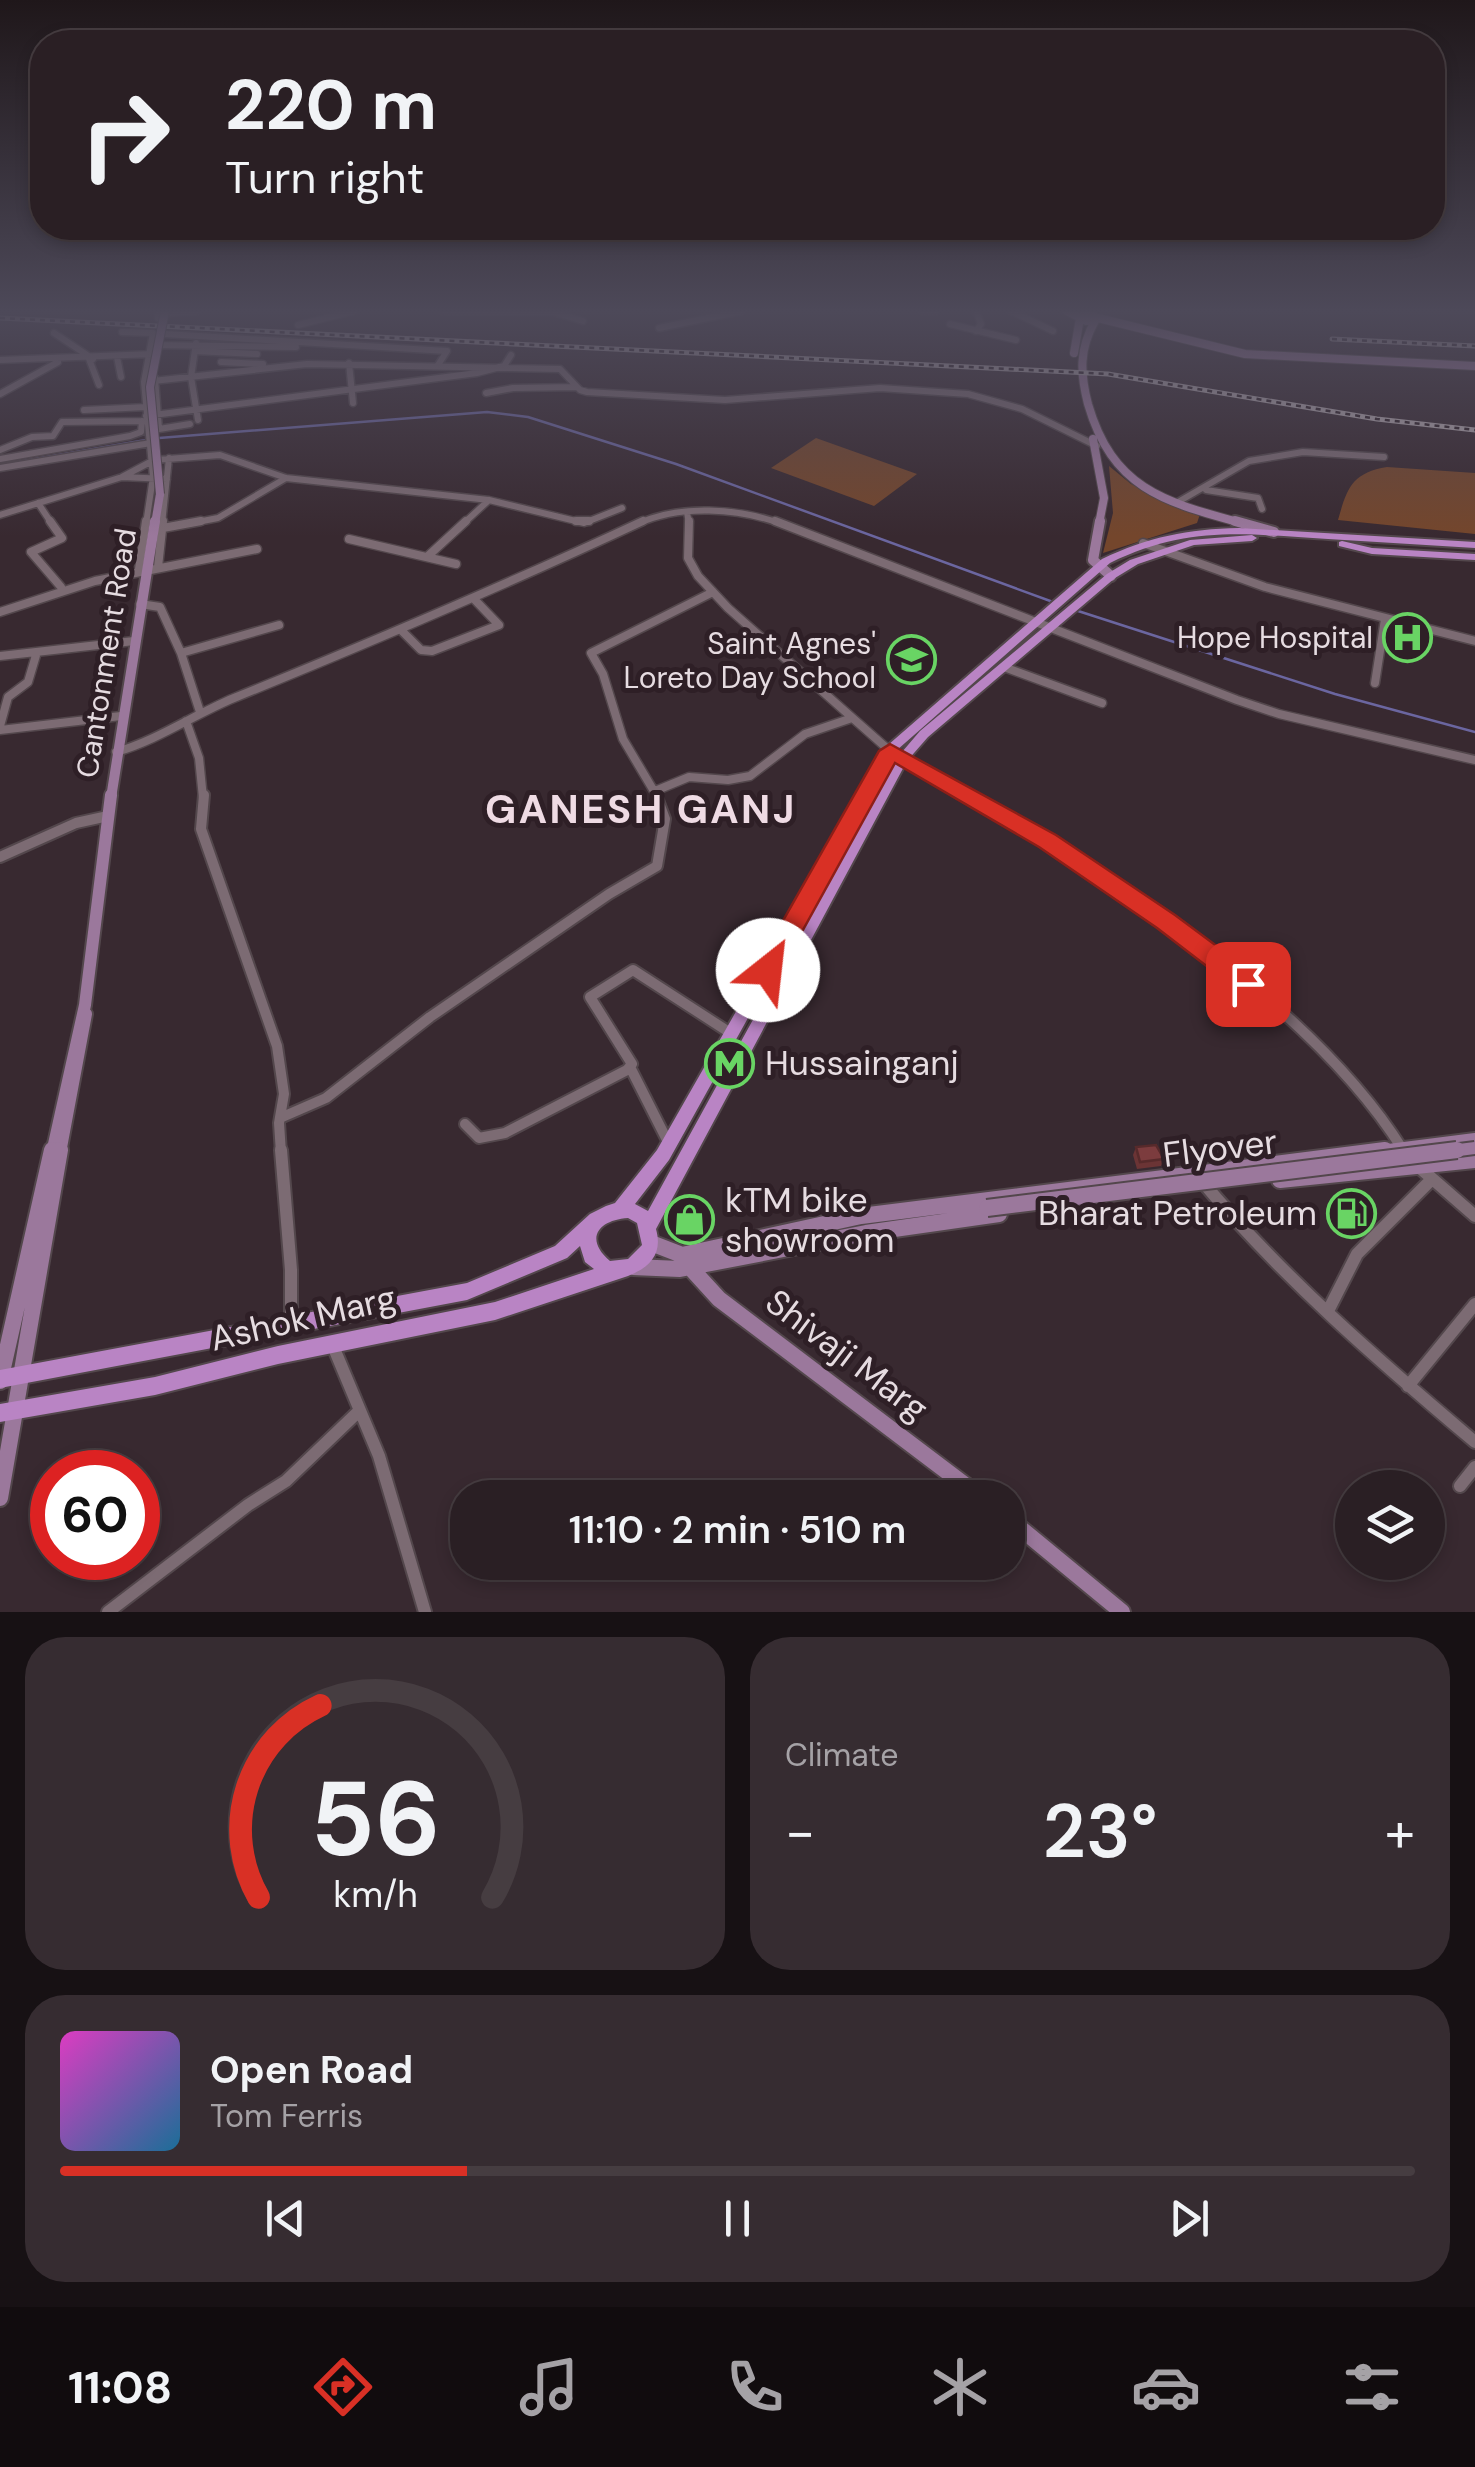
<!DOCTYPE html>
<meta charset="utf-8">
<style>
body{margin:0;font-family:"DM Sans",sans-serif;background:#362c31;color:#f1f3f6;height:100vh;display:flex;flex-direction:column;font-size:38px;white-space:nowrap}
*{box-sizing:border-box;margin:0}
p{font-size:32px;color:#a5a2a6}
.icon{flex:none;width:55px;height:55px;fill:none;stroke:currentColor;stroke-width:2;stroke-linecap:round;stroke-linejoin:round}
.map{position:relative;height:1612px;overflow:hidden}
.panel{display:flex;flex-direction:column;gap:25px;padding:25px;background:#171114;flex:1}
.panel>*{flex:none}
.banner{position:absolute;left:30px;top:30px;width:1415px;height:210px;border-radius:40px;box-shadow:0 5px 15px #0003,0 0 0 2px #463d41;background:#2a1f24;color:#f1f3f6;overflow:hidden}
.fabs{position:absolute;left:1335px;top:1470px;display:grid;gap:20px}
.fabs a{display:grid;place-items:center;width:110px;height:110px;border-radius:50%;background:#2a1f24;box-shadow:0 5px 15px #0003,0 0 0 2px #463d41;font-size:50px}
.speed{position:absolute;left:30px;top:1450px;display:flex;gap:20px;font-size:50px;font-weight:700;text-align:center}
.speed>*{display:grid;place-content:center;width:130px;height:130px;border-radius:50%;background:#2a1f24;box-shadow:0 5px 15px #0003,0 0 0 2px #463d41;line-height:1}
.speed .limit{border:15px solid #d22;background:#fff;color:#111}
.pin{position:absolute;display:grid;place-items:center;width:85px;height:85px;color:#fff;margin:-42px;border-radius:20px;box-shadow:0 5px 15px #0006}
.me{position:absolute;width:110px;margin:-55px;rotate:29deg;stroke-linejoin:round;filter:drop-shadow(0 0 8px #0008)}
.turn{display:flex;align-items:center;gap:35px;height:210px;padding:0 30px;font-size:45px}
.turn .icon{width:130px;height:130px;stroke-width:2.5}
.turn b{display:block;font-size:70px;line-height:85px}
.big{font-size:75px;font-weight:600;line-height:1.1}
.panel .tile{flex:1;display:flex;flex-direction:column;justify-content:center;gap:15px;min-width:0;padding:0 35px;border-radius:40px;background:#362c31}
.panel .dial{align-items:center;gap:0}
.dial svg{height:260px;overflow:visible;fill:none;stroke:#463d41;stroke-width:7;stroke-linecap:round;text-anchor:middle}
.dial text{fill:#f1f3f6;stroke:none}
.song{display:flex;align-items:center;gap:30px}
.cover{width:120px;height:120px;border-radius:15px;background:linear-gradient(135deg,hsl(310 70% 55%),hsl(200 70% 35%))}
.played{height:10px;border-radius:5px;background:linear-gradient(90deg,#d93025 30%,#463d41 30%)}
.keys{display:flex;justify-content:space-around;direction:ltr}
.heat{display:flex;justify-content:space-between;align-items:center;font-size:55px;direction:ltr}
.panel .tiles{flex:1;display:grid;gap:25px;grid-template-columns:1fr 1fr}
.tile:last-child{grid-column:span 2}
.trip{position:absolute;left:450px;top:1480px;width:575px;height:100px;border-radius:40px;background:#2a1f24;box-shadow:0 5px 15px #0003,0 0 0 2px #463d41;font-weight:600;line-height:100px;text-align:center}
.tabs{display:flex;height:160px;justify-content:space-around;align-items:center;background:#110c0e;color:#a5a2a6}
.tabs .icon{width:70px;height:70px}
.tabs .on{color:#d93025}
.tabs b{font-size:45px;color:#f1f3f6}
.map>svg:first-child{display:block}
.green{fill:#74462c}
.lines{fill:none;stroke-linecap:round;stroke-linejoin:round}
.stream{stroke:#6b66a0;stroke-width:2.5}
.street-far3-casing{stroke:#53474c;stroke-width:9}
.street-far2-casing{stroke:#53474c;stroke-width:11}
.street-far1-casing{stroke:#53474c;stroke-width:14}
.street-casing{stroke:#53474c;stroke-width:16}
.secondary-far3-casing{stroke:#53474c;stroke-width:10}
.secondary-far2-casing{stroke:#53474c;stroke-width:14}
.secondary-far1-casing{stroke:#53474c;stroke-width:16}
.secondary-casing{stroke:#53474c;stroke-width:20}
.primary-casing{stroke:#53474c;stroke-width:4}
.street-far3{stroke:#7c6b73;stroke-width:6}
.street-far2{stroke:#7c6b73;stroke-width:8}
.street-far1{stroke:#7c6b73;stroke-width:10}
.street{stroke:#7c6b73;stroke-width:12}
.secondary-far3{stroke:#9b789c;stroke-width:8}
.secondary-far2{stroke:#9b789c;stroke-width:10}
.secondary-far1{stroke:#9b789c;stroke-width:12}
.secondary{stroke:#9b789c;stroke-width:16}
.primary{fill:#b984c4;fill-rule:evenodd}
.rail-casing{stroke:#b5aaaf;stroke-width:5}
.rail{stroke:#2e1f26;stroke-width:2.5;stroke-dasharray:5;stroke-linecap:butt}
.secondary-bridge-far2-casing{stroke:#53474c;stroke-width:10;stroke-linecap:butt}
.secondary-bridge-far1-casing{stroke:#53474c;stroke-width:16;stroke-linecap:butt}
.secondary-bridge-casing{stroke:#53474c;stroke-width:20;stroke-linecap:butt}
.secondary-bridge-far2{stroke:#9b789c;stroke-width:8}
.secondary-bridge-far1{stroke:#9b789c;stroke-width:12}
.secondary-bridge{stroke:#9b789c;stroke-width:16}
.wall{fill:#6b3435}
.building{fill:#7c3c3e;stroke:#572a2b;stroke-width:2.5}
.route{fill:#d93025;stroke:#8d1f18;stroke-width:2.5}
.labels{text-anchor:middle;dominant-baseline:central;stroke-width:10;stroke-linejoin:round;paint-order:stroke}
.poi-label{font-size:30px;fill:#e6dce1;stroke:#2e1f26;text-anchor:end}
.street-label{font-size:30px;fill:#e6dce1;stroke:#2e1f26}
.near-poi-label{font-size:35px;fill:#e6dce1;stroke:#2e1f26;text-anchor:start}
.near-street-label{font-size:35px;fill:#e6dce1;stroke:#2e1f26}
.district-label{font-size:40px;font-weight:bold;letter-spacing:2.5px;fill:#efdbe4;stroke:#2e1f26}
</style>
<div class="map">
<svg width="1475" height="1612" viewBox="0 0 1475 1612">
<rect width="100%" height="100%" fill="#382930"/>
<path class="green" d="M 816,438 L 917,474 L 874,506 L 771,468 Z
M 1109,466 L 1131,484 L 1200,514 L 1197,523 L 1103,553 L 1113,513 Z
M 1387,467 L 1475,473 L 1475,534 L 1338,520 C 1347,489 1351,473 1387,467 Z"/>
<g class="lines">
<path class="stream" d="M 159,438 L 487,412 L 528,417 L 676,464 L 1053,602
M 0,465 L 146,440
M 1075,610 L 1335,694 L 1475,732"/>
<defs>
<path id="street-far3" d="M 443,311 L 553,312 L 583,321
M 923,311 L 936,311
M 976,311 L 981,324 L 976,331
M 1011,311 L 1053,331
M 169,313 L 197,311
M 158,318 L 159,311
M 950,324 L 1016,340
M 298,325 L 354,311
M 659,328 L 742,311
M 122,332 L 153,333 L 144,382 L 153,477 L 146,524
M 54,333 L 93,359
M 165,334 L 447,351 L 438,365
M 196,343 L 191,377 L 198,420
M 154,345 L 296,347
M 195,351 L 257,354
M 117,357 L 121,377
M 89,359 L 99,385
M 0,360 L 152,354
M 221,362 L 263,364
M 349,363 L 353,403
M 155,378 L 159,429 L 190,424
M 144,382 L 307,364 L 560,369 L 580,390 L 587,392 L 725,400 L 880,388 L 968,394 L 1022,409 L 1097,446
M 486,393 L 513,388 L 576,387
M 0,394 L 58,362
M 84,410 L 146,407
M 146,416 L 477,373 L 504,366 L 511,355
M 0,450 L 32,437 L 53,436 L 62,422 L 147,421
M 0,459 L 130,436 L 141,432 L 142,421
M 0,468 L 151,443
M 122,477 L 154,460 L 220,455 L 286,478 L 489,500 L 584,523 L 622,508
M 1206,490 L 1258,498 L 1262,509
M 1178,502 L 1249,461 L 1303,452 L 1384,457
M 38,503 L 52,524
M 687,512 L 689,524
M 0,515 L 122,477 L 167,479
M 162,524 L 169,458
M 187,524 L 218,518 L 286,478
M 463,524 L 489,500
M 637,524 C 680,504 738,508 782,524"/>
<path id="street-far2" d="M 50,521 L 62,538 L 31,552 L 61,587
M 576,521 L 589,521
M 689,521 L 688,558 L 698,576 L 728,608 L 890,751 L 971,798
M 775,521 L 1237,700 L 1279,714 L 1475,760
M 163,528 L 201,521
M 349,539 L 456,564
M 1143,543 L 1265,587 L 1475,641
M 428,556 L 466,521
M 158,567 L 163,521
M 139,569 L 146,521
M 140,604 L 160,607 L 181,653 L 200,712
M 0,612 L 95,581 L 257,549
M 402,631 L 421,650 L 432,651 L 499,625 L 475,600
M 181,653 L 279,625
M 0,656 L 134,641
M 1004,667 L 1102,703
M 1375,683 L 1385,619
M 186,721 L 199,758 L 203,798
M 0,726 L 8,697 L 28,682 L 37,652
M 0,730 L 121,716
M 116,752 C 158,740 193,715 234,698 C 372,642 508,584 643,521
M 655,791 L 689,777 L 728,780 L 750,776 L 805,734 L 852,718
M 658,798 L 623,739 L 603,674 L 591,653 L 713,592"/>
<path id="street-far1" d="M 204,795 L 201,829 L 277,1046 L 284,1094 L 279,1123 L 281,1153
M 967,795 C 1114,880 1312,1004 1403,1150
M 0,857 L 76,823 L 108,816
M 630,1067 L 669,1144
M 280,1118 L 326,1098 L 430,1017 L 609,894 L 657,866 L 665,819 L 656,795
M 465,1124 L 479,1138 L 505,1133 L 627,1070 L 632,1064 L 590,997 L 633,970 L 732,1034"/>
<path id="street" d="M 281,1150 L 291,1270 L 291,1324
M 1420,1168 L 1475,1216
M 1201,1180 C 1282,1277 1379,1361 1475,1442
M 1328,1311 L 1357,1254 L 1432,1179
M 333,1346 L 379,1456 L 425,1612
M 1408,1386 L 1475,1304
M 1460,1486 L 1475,1467
M 108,1612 L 248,1505 L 286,1481 L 358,1412"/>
<path id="secondary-far3" d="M 1067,311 L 1086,321 L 1098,318 L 1089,314 L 1080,317
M 1098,318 L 1245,354 L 1475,366
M 1095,321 C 1079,349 1080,373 1088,404 C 1113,490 1165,502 1245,524
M 1074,353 L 1080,318
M 1093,439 L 1104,498 L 1099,524
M 155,524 L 160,494"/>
<path id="secondary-far2" d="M 1100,521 L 1093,560 L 1111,576
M 1235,521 L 1274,532
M 111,798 L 155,521"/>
<path id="secondary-far1" d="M 52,1153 L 85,1005 L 111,795
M 60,1153 L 86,1014
M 1365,1153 L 1475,1139"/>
<path id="secondary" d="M 1280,1180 L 1475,1160
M 651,1243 L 682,1255 L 861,1216 L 1385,1150
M 688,1265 L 719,1299 L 982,1498
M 633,1267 L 680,1269 L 866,1233 L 999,1214
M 0,1381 L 52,1150
M 0,1498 L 60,1150
M 1008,1518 L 1122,1612"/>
<path id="primary" d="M 1239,528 L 1475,542 L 1475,548 C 1426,545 1377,542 1328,539 C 1245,534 1188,525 1110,563 L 897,750 L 669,1160 L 635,1204 L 648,1211 L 896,759 L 920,731 L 1107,574 L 1130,560 L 1190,540 L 1252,535 L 1257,538 L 1252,541 L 1194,545 L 1138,564 L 1115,578 L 928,737 L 907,761 L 656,1229 C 663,1254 650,1267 628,1276 L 495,1320 L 278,1364 L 155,1395 L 0,1422 L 0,1404 L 155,1377 L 278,1346 L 495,1302 L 594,1269 L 585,1262 L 580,1246 L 567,1258 L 467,1300 L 0,1388 L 0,1370 L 467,1283 L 555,1246 L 590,1214 L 606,1206 L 615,1203 L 657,1150 L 888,745 L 1102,559 C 1148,537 1188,529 1239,528 ZM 628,1218 L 637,1223 L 642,1245 L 628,1259 L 610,1261 C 584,1239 598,1220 628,1218 Z
M 1342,541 L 1372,548 L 1475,554 L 1475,560 L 1372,554 L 1339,546 L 1339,542 Z"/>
</defs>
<use href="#street-far3" class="street-far3-casing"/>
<use href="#street-far2" class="street-far2-casing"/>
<use href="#street-far1" class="street-far1-casing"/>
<use href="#street" class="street-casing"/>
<use href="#secondary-far3" class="secondary-far3-casing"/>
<use href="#secondary-far2" class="secondary-far2-casing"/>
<use href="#secondary-far1" class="secondary-far1-casing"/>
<use href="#secondary" class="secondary-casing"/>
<use href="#primary" class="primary-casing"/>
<use href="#street-far3" class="street-far3"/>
<use href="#street-far2" class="street-far2"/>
<use href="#street-far1" class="street-far1"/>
<use href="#street" class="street"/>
<use href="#secondary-far3" class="secondary-far3"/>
<use href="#secondary-far2" class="secondary-far2"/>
<use href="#secondary-far1" class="secondary-far1"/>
<use href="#secondary" class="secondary"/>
<use href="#primary" class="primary"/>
<defs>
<path id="rail" d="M 0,318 L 1108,374 L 1377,419 L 1475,430
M 1332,339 L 1475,346"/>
</defs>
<use href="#rail" class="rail-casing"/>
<use href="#rail" class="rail"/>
<defs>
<path id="secondary-bridge-far2" d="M 160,494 L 150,387 L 165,311"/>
<path id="secondary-bridge-far1" d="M 1436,1153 L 1475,1148"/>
<path id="secondary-bridge" d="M 987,1208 L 1457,1150"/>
</defs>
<use href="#secondary-bridge-far2" class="secondary-bridge-far2-casing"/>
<use href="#secondary-bridge-far1" class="secondary-bridge-far1-casing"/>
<use href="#secondary-bridge" class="secondary-bridge-casing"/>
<use href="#secondary-bridge-far2" class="secondary-bridge-far2"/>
<use href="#secondary-bridge-far1" class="secondary-bridge-far1"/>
<use href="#secondary-bridge" class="secondary-bridge"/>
</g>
<path class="wall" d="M 1136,1147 L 1164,1159 L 1161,1166 L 1137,1169 L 1133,1155 Z"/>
<path class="building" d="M 1156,1145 L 1164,1159 L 1140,1162 L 1136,1147 Z"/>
<linearGradient id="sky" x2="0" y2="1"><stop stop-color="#1f171a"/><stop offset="0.58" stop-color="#4d4959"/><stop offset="1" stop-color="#4d4959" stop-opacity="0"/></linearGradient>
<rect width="1475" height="537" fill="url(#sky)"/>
<path class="route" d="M 890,744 L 1056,835 L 1175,915 L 1257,976 L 1261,984 L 1257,991 L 1248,994 L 1239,991 L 1157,928 L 1039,847 L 895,763 L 777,977 L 759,977 L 755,970 L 759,963 L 879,751 Z"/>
<defs>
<symbol id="hospital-ring" viewBox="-11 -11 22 22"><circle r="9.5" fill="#2e1f26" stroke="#69d464" stroke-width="1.5"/><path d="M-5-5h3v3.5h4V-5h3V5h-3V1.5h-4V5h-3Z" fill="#69d464"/></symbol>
<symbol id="school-ring" viewBox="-11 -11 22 22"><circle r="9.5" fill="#2e1f26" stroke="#69d464" stroke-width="1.5"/><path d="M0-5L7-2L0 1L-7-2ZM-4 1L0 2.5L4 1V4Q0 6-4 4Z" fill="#69d464"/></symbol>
<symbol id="metro-ring" viewBox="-11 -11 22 22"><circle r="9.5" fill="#2e1f26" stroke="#69d464" stroke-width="1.5"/><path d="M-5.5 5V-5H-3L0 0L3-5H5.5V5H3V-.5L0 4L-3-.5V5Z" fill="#69d464"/></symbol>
<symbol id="fuel-ring" viewBox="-11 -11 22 22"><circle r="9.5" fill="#2e1f26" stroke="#69d464" stroke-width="1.5"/><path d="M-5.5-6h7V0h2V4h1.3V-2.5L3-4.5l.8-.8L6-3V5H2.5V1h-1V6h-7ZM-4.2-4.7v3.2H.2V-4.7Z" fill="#69d464"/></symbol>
<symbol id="shop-ring" viewBox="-11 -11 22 22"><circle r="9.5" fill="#2e1f26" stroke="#69d464" stroke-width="1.5"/><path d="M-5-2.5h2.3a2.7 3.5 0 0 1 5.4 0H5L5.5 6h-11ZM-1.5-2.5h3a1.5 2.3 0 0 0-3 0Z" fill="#69d464"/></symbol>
</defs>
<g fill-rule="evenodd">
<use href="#hospital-ring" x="1380" y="610" width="55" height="55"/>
<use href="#school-ring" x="884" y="632" width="55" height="55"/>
<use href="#metro-ring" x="702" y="1036" width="55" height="55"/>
<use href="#fuel-ring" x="1324" y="1186" width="55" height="55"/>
<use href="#shop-ring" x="662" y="1192" width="55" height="55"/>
</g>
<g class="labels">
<g class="poi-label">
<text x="1373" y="637">Hope Hospital</text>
<text x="876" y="643">Saint Agnes'<tspan x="876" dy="34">Loreto Day School</tspan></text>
</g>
<g class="street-label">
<text transform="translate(106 653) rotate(-81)">Cantonment Road</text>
</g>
<g class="near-poi-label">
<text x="765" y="1063">Hussainganj</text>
<text x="725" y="1200">kTM bike<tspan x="725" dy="40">showroom</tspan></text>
<text x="1317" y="1213" text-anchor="end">Bharat Petroleum</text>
</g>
<g class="near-street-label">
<text transform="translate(1220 1148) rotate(-7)">Flyover</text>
<text transform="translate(303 1318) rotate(-13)">Ashok Marg</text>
<text transform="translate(847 1355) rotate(37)">Shivaji Marg</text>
</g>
<g class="district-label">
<text x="641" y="809">GANESH GANJ</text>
</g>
</g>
</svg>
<div class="fabs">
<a><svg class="icon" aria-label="layers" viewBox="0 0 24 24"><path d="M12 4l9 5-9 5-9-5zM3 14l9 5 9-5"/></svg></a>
</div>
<div class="speed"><div class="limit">60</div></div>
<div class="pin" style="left:1248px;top:984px;background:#d93025"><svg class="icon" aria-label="arrive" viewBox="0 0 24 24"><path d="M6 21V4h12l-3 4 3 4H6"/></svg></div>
<svg class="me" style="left:768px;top:970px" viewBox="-20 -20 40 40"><circle r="19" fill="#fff"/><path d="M0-13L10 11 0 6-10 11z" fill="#d93025"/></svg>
<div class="trip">11:10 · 2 min · 510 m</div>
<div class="banner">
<div class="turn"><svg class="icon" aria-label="right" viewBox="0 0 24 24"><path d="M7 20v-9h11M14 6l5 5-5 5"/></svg><div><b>220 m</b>Turn right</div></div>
</div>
</div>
<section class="panel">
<div class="tiles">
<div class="tile dial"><svg viewBox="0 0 100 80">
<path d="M14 69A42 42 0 1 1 86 69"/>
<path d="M14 69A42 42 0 0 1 33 10" stroke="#d93025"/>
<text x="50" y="56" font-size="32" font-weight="700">56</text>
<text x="50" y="72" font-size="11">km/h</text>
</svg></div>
<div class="tile"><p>Climate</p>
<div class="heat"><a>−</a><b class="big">23°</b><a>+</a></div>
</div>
<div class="tile">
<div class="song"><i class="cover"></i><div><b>Open Road</b><p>Tom Ferris</p></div></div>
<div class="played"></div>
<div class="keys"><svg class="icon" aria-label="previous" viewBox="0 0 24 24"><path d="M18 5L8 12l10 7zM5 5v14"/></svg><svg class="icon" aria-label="pause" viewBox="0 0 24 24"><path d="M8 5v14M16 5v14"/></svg><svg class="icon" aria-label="next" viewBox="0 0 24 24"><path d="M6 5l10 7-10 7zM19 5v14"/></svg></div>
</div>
</div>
</section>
<nav class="tabs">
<b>11:08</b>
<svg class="icon on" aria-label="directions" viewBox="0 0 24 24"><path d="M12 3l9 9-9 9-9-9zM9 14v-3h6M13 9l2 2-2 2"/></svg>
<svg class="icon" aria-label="music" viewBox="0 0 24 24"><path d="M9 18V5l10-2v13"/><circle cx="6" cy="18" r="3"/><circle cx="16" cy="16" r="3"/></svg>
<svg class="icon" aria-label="phone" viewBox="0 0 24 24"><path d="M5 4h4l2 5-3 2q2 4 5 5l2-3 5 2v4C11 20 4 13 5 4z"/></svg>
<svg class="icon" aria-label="climate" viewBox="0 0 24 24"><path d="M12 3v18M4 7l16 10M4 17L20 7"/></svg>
<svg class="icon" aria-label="car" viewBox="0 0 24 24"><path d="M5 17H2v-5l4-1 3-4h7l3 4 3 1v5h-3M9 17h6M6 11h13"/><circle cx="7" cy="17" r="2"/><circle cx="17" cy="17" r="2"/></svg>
<svg class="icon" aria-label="filters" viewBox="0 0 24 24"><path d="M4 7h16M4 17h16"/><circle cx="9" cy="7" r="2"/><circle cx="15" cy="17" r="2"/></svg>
</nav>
